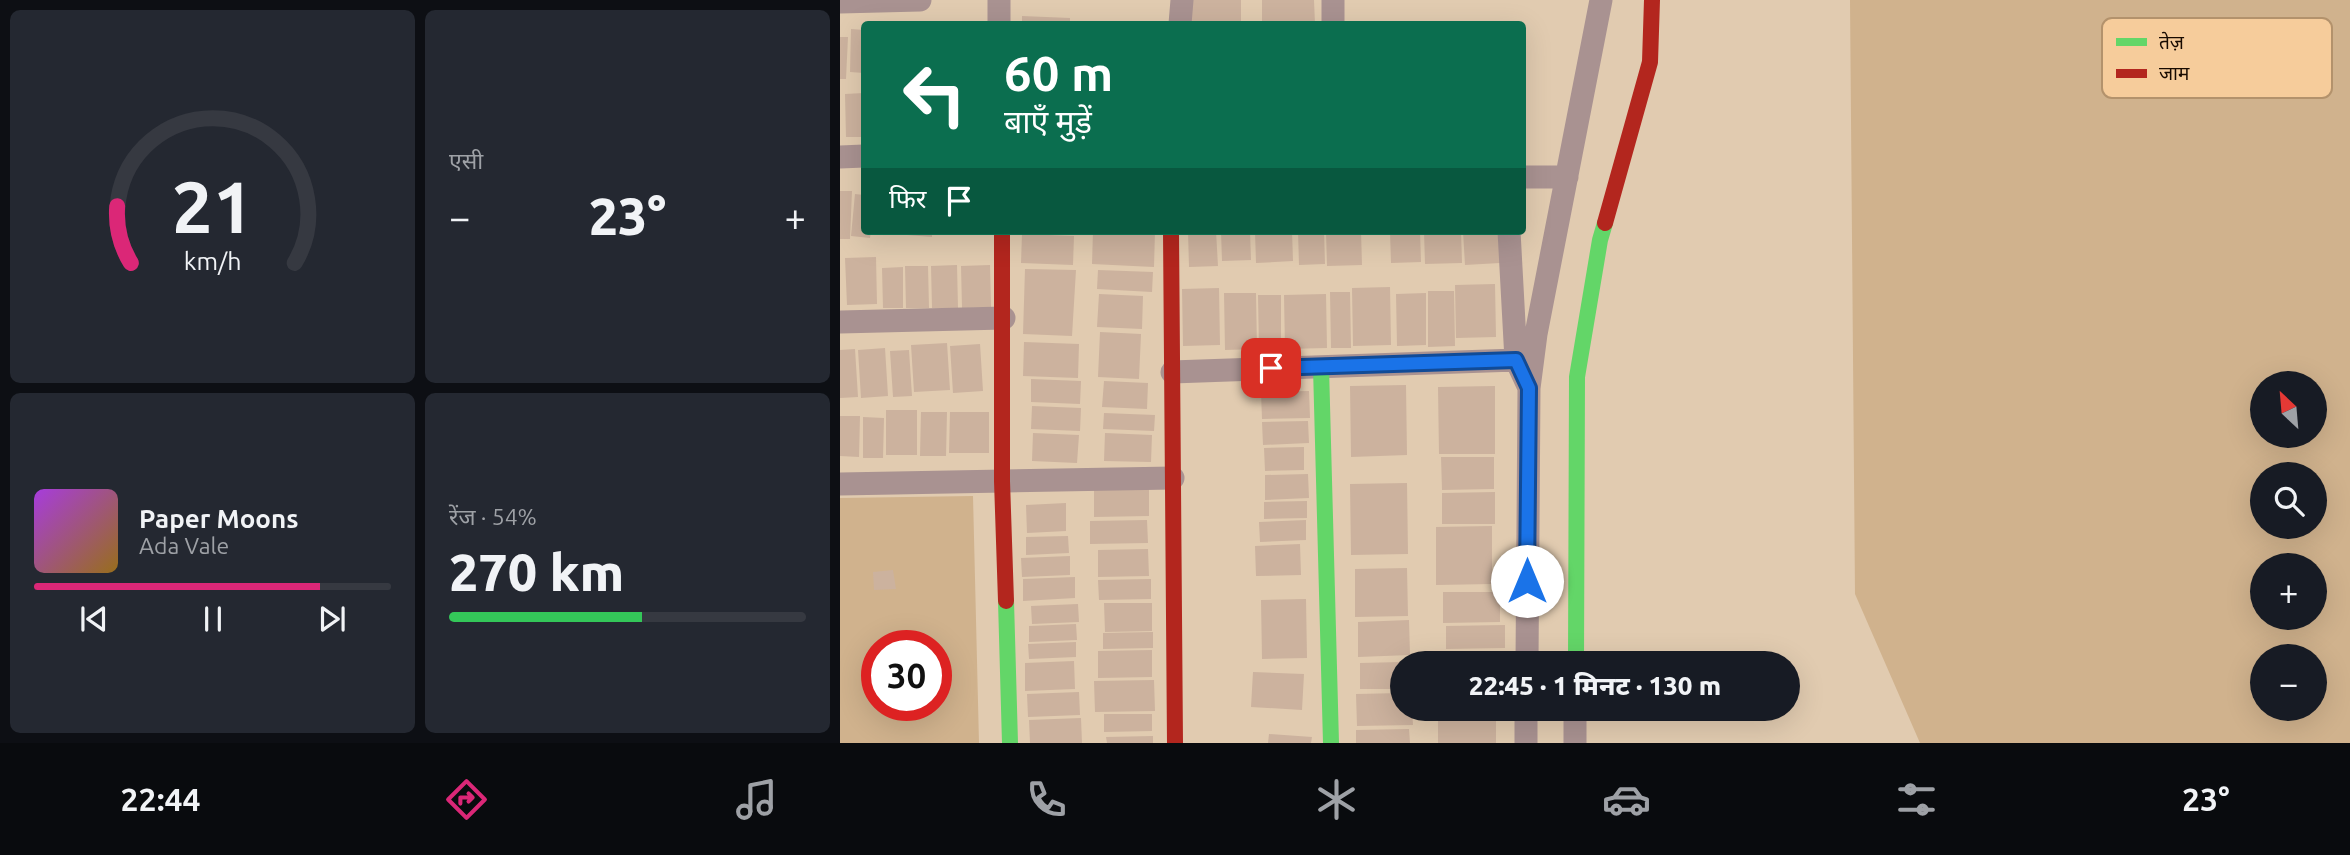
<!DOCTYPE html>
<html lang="hi">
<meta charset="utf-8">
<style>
body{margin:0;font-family:Ubuntu,"Noto Sans Devanagari",sans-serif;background:#242831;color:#f1f3f6;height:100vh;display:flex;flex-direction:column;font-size:26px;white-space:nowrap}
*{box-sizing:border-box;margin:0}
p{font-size:23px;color:#9ea1a6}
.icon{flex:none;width:38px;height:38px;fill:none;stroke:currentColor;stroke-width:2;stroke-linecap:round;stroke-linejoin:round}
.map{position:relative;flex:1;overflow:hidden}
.details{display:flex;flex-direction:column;gap:10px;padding:10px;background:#0d0f14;width:840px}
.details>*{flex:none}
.hud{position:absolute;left:21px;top:21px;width:665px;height:214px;border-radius:7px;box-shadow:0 7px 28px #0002;background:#0b6e4f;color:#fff;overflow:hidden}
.needle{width:46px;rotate:334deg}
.fabs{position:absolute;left:1410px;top:371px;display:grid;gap:14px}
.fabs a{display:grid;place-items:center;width:77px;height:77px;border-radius:50%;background:#171b24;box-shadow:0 7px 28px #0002;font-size:35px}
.speed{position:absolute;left:21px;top:630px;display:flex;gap:14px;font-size:35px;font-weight:700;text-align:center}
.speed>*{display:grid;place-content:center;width:91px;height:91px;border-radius:50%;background:#171b24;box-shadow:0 7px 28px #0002;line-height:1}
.speed .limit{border:10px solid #d22;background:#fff;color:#111}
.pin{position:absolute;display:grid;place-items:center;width:60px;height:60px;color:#fff;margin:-30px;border-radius:14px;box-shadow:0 4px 10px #0006}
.me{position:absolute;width:77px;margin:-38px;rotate:0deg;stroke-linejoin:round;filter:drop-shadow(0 0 5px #0008)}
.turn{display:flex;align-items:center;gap:24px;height:147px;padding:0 28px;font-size:32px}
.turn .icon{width:91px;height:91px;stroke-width:2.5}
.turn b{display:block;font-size:49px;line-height:60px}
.then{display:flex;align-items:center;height:66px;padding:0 28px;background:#0003;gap:14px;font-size:26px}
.big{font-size:52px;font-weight:800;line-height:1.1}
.details .widget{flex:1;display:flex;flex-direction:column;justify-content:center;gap:10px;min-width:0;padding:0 24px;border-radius:10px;background:#242831}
.details .dial{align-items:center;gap:0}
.dial svg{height:182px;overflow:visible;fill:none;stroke:#363941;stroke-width:7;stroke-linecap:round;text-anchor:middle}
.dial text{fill:#f1f3f6;stroke:none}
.song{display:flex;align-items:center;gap:21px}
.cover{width:84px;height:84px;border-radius:10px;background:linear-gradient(135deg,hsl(280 70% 55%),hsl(40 70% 35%))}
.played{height:7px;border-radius:4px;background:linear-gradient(90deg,#db2777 80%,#363941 80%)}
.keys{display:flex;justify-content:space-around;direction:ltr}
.heat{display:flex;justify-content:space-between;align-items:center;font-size:38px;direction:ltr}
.charge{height:10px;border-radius:5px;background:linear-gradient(90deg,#34c759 54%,#363941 0)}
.details .tiles{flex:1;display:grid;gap:10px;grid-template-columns:repeat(2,1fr)}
.trip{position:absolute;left:550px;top:651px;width:410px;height:70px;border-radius:35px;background:#171b24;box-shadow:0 7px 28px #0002;font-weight:800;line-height:70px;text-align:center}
.tabs{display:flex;height:112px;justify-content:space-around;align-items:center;background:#090b0e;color:#9ea1a6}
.tabs .icon{width:49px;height:49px}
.tabs .on{color:#db2777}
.tabs b{font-size:32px;color:#f1f3f6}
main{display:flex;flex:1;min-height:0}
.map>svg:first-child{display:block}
.green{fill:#d0b28d;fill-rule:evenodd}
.building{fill:#ccb29e}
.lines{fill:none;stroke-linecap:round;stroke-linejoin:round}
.street{stroke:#a99291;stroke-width:23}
.fast{stroke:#63d668;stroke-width:16}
.jam{stroke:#b3261e;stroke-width:16}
.route-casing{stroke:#114b97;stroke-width:18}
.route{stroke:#1a73e8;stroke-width:12}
.key{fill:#f6cc9b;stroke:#b3926c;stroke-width:2}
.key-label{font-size:19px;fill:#180a00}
</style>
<main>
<section class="details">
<div class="tiles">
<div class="widget dial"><svg viewBox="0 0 100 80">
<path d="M14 69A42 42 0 1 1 86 69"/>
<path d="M14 69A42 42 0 0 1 8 44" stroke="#db2777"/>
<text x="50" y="56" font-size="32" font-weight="700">21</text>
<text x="50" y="72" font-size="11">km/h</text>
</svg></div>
<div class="widget"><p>एसी</p>
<div class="heat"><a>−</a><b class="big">23°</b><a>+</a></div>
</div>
<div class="widget">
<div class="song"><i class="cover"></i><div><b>Paper Moons</b><p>Ada Vale</p></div></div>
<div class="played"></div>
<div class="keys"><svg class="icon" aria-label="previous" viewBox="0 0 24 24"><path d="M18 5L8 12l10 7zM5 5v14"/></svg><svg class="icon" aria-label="pause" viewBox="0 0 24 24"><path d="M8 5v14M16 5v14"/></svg><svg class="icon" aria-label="next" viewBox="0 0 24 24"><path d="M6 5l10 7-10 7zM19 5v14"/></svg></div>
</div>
<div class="widget"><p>रेंज · 54%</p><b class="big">270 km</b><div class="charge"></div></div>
</div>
</section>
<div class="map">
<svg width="1510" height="743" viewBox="0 0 1510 743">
<rect width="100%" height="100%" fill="#e1cbb0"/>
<path class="green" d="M 1010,0 L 1510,0 L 1510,743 L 1080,743 L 1015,594 ZM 1423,383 L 1475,383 L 1475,436 L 1423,436 ZM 1423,474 L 1475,474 L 1475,527 L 1423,527 ZM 1423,565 L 1475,565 L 1475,618 L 1423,618 ZM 1423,656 L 1475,656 L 1475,709 L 1423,709 Z
M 133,496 L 139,743 L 0,743 L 0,498 ZM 37,646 L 96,646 L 96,705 L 37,705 Z"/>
<path class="building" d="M 351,0 L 401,0 L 401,24 L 351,24 Z
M 422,0 L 474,0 L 475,24 L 422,24 Z
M 182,16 L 230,18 L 230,24 L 182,24 Z
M 11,29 L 24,30 L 24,73 L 10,72 Z
M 0,37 L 8,37 L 6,79 L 0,79 Z
M 24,93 L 24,137 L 6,137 L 5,94 Z
M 0,191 L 12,191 L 10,239 L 0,239 Z
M 15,194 L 24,195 L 24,231 L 31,231 L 30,238 L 11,236 Z
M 68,231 L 92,231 L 92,237 L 67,235 Z
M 102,231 L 141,231 L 140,235 L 101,233 Z
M 253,231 L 315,231 L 314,267 L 252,264 Z
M 348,231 L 376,231 L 378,266 L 349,267 Z
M 381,231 L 410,231 L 411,260 L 382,261 Z
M 415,231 L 452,231 L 453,261 L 416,263 Z
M 458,231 L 484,231 L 485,264 L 459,265 Z
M 486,231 L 521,231 L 522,265 L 487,266 Z
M 550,231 L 580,231 L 581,262 L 551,263 Z
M 584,231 L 621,231 L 622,263 L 585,264 Z
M 623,231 L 658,231 L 660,263 L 625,265 Z
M 182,234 L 234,236 L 233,265 L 181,263 Z
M 36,257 L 37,304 L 7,305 L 5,258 Z
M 117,265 L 118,308 L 92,308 L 91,266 Z
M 150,265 L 151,307 L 122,308 L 121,266 Z
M 65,266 L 88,266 L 89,308 L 66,308 Z
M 63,267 L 63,308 L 43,308 L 42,268 Z
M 185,269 L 236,270 L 232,336 L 183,334 Z
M 258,270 L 313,272 L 312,292 L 257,289 Z
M 655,284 L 656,337 L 616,338 L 615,285 Z
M 550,287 L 551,345 L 513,346 L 512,288 Z
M 379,288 L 380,345 L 343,346 L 342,289 Z
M 588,291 L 614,291 L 615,346 L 588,347 Z
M 490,292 L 510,292 L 511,348 L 491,348 Z
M 384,293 L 416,293 L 417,349 L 385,350 Z
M 586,293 L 586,345 L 557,346 L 556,294 Z
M 259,294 L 303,296 L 302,329 L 257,327 Z
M 486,294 L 487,348 L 445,349 L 444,295 Z
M 418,295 L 441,295 L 441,351 L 419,351 Z
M 260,332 L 301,334 L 299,379 L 258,377 Z
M 184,342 L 239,344 L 238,378 L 183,376 Z
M 107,343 L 110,390 L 74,392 L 71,345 Z
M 140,344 L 143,391 L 113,393 L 110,346 Z
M 45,348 L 48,396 L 21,398 L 18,350 Z
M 15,349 L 18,397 L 0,398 L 0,350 Z
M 69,350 L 72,396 L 53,397 L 50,351 Z
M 191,379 L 241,381 L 240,404 L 191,402 Z
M 264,381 L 308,383 L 307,409 L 262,407 Z
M 566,385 L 567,455 L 511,457 L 510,386 Z
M 655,386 L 655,454 L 599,454 L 598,387 Z
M 469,391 L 470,418 L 422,419 L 421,392 Z
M 192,406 L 241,408 L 240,431 L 191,429 Z
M 46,410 L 77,410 L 77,455 L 46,455 Z
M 81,412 L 107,412 L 106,456 L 80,456 Z
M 110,412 L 149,412 L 149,453 L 109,453 Z
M 264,413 L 315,415 L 314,431 L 263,429 Z
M 0,416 L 20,416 L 19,457 L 0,456 Z
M 23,417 L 44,418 L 43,458 L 23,458 Z
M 468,421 L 469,443 L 423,445 L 422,422 Z
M 193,433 L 239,435 L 237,463 L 192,461 Z
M 265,433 L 312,435 L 311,462 L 264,461 Z
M 464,447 L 464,470 L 425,471 L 424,448 Z
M 601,457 L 654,457 L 654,489 L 602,490 Z
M 468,474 L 469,498 L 425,500 L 425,475 Z
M 567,483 L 568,554 L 511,555 L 510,484 Z
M 309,487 L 309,516 L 254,517 L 254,488 Z
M 655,492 L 655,524 L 602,524 L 602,493 Z
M 467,501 L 467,518 L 424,519 L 424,502 Z
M 226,503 L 226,531 L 187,533 L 186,505 Z
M 307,520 L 308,543 L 250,544 L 250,521 Z
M 466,520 L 466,540 L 420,542 L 419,522 Z
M 652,526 L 652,584 L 596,585 L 596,527 Z
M 228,536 L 229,553 L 186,555 L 186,537 Z
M 460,544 L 461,575 L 416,576 L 415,546 Z
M 308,549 L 309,576 L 258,577 L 258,550 Z
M 230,556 L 230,575 L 182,577 L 181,558 Z
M 567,568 L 568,616 L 515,617 L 515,569 Z
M 53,570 L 56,589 L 34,590 L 33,572 Z
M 235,577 L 235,598 L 183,601 L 183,579 Z
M 311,579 L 311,599 L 259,600 L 258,580 Z
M 603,592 L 660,592 L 660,622 L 603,623 Z
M 466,599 L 467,658 L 422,659 L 421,600 Z
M 264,603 L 312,603 L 312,631 L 265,632 Z
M 238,604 L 239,622 L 192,624 L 191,606 Z
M 569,620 L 570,655 L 518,657 L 518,622 Z
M 236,624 L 237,640 L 189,642 L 189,626 Z
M 665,625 L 665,648 L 606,649 L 606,626 Z
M 313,632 L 313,648 L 263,649 L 263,633 Z
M 236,642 L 236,657 L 189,659 L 188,644 Z
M 312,650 L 312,677 L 258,678 L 258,651 Z
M 657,653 L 657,663 L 598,663 L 597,654 Z
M 234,661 L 235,689 L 185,691 L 185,663 Z
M 562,662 L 562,689 L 520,689 L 520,663 Z
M 413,672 L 464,674 L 462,710 L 411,707 Z
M 314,680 L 315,711 L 255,712 L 254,681 Z
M 239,692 L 240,715 L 188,717 L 187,694 Z
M 562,693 L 562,709 L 572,709 L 573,725 L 517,726 L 516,694 Z
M 605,709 L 659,709 L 659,717 L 644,717 L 656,718 L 656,743 L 598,743 L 598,718 L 605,718 Z
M 264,714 L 312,714 L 312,731 L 264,732 Z
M 241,718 L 242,743 L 190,743 L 189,720 Z
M 569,729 L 570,743 L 516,743 L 516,730 Z
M 429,734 L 472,737 L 471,743 L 428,743 Z
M 313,736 L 313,743 L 267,743 L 266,737 Z"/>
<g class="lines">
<path class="street" d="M 159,0 L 159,24
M 493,0 L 493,24
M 0,2 L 80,0
M 340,24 L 342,0
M 0,157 L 24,156
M 682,177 L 727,177
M 669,231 L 676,360 L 689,388 L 687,663
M 0,322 L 164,318
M 332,372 L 676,360
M 689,388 L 696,334 L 761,0
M 0,484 L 333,478
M 686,743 L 686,709
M 735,743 L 735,709"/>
<path class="fast" d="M 481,367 L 491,743
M 166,601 L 170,743
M 736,663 L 737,377 L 760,240 L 765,223"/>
<path class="jam" d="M 765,223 L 810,62 L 812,0
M 162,231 L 162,481 L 166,601
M 331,231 L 335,743"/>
</g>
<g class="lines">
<defs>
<path id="route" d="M 431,368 L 676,360 L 689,388 L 687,581"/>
</defs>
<use href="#route" class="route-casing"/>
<use href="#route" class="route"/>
</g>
<rect x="1262" y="18" width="230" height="80" rx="10" class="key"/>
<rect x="1276" y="38" width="31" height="8" fill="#63d668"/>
<rect x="1276" y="69" width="31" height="9" fill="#b3261e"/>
<g class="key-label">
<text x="1319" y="49">तेज़</text>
<text x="1319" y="80">जाम</text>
</g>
</svg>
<div class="fabs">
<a><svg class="needle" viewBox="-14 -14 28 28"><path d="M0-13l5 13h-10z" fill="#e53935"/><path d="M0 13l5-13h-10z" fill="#9ea1a6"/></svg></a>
<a><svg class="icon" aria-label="search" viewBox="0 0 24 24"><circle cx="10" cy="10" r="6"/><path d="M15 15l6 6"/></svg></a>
<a>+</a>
<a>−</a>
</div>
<div class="speed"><div class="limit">30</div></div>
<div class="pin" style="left:431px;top:368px;background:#d93025"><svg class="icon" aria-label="arrive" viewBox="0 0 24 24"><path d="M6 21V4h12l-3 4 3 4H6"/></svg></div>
<svg class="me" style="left:687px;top:581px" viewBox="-20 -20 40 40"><circle r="19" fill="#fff"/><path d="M0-13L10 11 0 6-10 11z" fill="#1a73e8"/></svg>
<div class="trip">22:45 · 1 मिनट · 130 m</div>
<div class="hud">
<div class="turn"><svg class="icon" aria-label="left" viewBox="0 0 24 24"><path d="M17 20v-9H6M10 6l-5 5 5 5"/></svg><div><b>60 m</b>बाएँ मुड़ें</div></div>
<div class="then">फिर<svg class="icon" aria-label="arrive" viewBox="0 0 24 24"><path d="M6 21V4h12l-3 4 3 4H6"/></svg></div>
</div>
</div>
</main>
<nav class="tabs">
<b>22:44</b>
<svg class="icon on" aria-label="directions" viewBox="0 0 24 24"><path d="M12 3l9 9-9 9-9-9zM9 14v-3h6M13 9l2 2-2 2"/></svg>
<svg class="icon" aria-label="music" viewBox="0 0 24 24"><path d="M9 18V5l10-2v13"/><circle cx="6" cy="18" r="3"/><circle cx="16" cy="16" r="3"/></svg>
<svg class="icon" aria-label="phone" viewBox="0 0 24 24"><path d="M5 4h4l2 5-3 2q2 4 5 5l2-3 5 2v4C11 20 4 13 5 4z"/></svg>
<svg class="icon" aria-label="climate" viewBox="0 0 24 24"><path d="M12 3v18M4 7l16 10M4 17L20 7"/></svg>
<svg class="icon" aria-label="car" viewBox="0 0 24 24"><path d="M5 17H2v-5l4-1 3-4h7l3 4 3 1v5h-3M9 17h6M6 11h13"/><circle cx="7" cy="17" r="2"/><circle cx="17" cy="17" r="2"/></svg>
<svg class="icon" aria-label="filters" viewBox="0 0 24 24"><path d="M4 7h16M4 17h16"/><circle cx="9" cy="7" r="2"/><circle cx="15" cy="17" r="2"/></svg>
<b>23°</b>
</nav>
